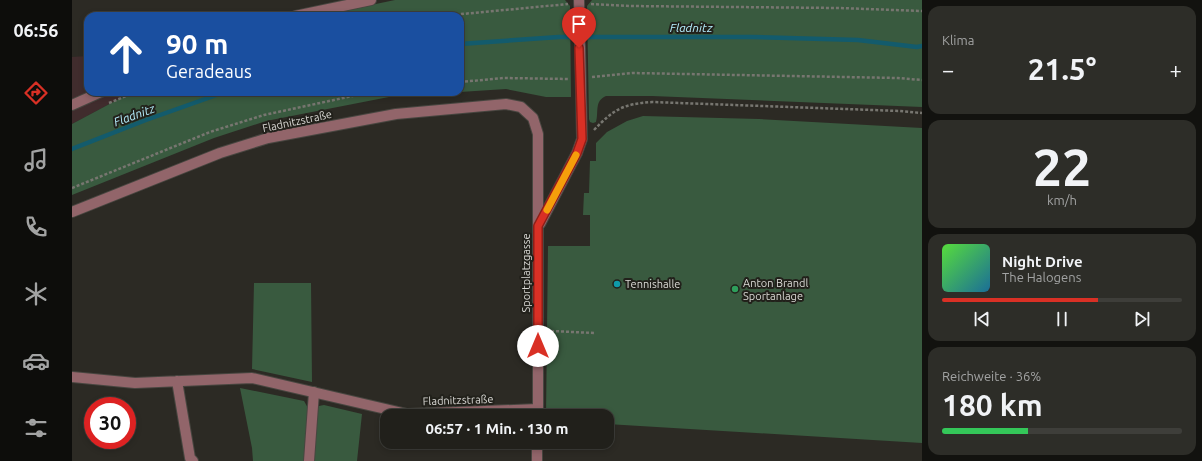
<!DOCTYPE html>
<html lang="de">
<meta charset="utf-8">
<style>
body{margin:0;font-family:Ubuntu,sans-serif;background:#2d2d28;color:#f1f3f6;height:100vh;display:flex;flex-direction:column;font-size:15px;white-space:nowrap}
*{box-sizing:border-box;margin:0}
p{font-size:13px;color:#a2a3a3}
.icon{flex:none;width:22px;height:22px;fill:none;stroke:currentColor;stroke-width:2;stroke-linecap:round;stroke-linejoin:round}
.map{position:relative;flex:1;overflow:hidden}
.panel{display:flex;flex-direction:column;gap:6px;padding:6px;background:#12120f;width:280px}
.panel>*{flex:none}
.guide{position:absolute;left:12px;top:12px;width:380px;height:84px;border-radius:12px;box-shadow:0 2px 6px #0003,0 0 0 1px #3e3e3a;background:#1a4fa0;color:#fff;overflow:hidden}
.speed{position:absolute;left:12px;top:397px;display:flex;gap:8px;font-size:20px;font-weight:700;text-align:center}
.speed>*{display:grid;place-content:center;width:52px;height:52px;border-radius:50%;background:#21201b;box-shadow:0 2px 6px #0003,0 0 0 1px #3e3e3a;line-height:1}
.speed .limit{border:6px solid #d22;background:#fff;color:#111}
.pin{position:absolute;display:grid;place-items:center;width:34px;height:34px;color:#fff;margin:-41px -17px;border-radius:50% 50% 50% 0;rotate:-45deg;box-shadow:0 0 4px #0007}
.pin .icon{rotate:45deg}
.me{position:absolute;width:44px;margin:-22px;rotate:0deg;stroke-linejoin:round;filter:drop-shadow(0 0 3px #0008)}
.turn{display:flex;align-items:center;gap:14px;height:84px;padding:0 16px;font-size:18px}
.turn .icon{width:52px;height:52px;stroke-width:2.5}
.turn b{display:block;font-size:28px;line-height:34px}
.big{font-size:30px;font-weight:600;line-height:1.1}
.panel .card{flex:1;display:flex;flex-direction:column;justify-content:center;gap:6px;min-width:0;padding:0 14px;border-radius:12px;background:#2d2d28}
.panel .dial{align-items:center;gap:0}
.dial b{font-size:52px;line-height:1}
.song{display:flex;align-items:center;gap:12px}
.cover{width:48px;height:48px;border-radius:6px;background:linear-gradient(135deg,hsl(110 70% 55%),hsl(200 70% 35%))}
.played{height:4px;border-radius:2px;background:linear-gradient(90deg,#d93025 65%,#3e3e3a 65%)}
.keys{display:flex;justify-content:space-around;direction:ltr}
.heat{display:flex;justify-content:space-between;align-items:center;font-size:22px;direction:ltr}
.charge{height:6px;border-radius:3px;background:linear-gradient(90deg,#34c759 36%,#3e3e3a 0)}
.trip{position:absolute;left:308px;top:409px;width:234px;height:40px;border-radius:12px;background:#21201b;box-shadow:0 2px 6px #0003,0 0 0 1px #3e3e3a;font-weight:600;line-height:40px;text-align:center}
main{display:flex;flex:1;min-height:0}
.menu{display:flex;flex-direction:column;width:72px;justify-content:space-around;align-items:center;background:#0d0d0b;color:#a2a3a3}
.menu .icon{width:28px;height:28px}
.menu .on{color:#d93025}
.menu b{font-size:18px;color:#f1f3f6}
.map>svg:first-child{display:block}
.commercial{fill:#402c2d}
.green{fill:#395a3f}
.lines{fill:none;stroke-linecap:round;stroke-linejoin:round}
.stream{stroke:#135b6c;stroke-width:4.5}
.minor-casing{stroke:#484640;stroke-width:12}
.path{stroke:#777670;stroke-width:2.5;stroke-dasharray:3 2;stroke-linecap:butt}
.minor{stroke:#92656a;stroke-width:10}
.route-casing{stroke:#8d1f18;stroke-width:10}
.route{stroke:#d93025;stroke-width:7}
.slow{stroke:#f59e0b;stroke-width:7}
.culture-dot{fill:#0f9aa8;stroke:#22211b;stroke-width:1.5}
.leisure-dot{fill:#2e9e5b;stroke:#22211b;stroke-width:1.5}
.labels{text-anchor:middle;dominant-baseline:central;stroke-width:4;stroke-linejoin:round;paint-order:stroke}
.street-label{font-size:11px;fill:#dad9d5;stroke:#22211b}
.poi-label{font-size:11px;fill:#dad9d5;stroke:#22211b;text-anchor:start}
.water-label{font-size:12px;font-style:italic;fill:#b6efff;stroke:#22211b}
</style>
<main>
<nav class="menu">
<b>06:56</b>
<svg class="icon on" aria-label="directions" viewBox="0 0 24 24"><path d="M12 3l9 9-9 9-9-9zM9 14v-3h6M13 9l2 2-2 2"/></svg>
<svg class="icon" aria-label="music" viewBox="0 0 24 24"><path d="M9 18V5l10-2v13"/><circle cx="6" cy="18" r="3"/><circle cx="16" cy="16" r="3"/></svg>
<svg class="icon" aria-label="phone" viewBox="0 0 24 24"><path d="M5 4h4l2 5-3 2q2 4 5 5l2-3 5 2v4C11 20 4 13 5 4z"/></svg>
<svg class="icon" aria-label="climate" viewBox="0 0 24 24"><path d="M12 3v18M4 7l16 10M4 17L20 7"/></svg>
<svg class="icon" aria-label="car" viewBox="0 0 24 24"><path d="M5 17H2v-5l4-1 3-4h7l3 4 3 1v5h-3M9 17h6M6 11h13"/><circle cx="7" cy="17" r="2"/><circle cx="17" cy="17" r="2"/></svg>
<svg class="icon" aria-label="filters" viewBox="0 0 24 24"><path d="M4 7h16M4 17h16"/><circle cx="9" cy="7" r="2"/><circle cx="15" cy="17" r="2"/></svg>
</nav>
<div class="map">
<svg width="850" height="461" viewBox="0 0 850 461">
<rect width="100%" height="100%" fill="#2c2a24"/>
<path class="commercial" d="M 16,56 L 16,92 L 60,92 L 0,124 L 0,57 Z"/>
<path class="green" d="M 323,0 L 493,0 L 498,6 L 499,97 L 474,97 L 434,89 L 388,92 L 388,16 L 246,16 Z
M 520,0 L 850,0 L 850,107 L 580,96 L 534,96 C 522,101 527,112 524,122 L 521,123 L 518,122 L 517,119 L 515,6 Z
M 60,92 L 384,92 L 322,96 L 194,121 L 142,138 L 0,195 L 0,124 Z
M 571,116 L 687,119 L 850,128 L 850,443 L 535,424 L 535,416 L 474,416 L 476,246 L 518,246 L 518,215 L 511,215 L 512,193 L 517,193 L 518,161 L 524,161 L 524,143 L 535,132 L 555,121 Z
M 182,283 L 239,283 L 240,382 L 180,369 Z
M 168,388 L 232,401 L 236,408 L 232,461 L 181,461 L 180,448 Z
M 252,405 L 290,414 L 285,461 L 241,461 L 244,413 L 247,406 Z"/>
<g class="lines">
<path class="stream" d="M 388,44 L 487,37 L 680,37 L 786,40 L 845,47 L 850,46
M 0,149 L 74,120 L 153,92"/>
<defs>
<path id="minor" d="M 223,16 L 299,0
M 0,105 L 29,92
M 0,212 L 148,153 L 196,138 L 324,114 L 434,104 L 449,107 L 461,118 L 466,134 L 466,416
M 468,224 L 505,153 L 510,139 L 507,0
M 0,377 L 63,383 L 180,378 L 335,414 L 466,409
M 105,381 L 118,458 L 121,461
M 237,461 L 242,392
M 465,461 L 465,442"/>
</defs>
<use href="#minor" class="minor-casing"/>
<path class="path" d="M 519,4 L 557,6 L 767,8 L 850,11
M 369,16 L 496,4
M 520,77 L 560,73 L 826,78 L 850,80
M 388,82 L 432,78 L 497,79
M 37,103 L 64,92
M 522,130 C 542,109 551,104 580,102 L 828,111 L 850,113
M 0,188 L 138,132 L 192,115 L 299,92
M 479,331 L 522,333"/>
<use href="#minor" class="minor"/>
</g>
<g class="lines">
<defs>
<path id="route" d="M 466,346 L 466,226 L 505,153 L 510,139 L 507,48"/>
</defs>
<use href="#route" class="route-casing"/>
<use href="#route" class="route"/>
<path class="slow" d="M 475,210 L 504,155"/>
</g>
<circle class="culture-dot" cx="545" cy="284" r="4"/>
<circle class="leisure-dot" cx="663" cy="289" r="4"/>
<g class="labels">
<g class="street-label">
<text transform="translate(225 121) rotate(-12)">Fladnitzstraße</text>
<text transform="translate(454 273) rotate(-90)">Sportplatzgasse</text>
<text transform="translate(386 400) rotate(-2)">Fladnitzstraße</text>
</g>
<g class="poi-label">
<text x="671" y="283">Anton Brandl<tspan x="671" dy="13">Sportanlage</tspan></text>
<text x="553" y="284">Tennishalle</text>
</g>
<g class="water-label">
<text x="619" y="27">Fladnitz</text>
<text transform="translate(62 115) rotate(-20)">Fladnitz</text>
</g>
</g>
</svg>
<div class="speed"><div class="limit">30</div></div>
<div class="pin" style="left:507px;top:48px;background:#d93025"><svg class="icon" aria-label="arrive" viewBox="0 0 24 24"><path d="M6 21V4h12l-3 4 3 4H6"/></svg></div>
<svg class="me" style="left:466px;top:346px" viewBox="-20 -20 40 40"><circle r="19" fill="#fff"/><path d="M0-13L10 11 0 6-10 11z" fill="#d93025"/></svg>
<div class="trip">06:57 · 1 Min. · 130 m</div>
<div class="guide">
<div class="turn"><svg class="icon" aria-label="ahead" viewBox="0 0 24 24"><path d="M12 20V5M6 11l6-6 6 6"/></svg><div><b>90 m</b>Geradeaus</div></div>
</div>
</div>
<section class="panel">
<div class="card"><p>Klima</p>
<div class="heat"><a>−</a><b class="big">21.5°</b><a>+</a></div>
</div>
<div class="card dial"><b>22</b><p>km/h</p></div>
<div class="card">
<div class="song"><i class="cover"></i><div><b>Night Drive</b><p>The Halogens</p></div></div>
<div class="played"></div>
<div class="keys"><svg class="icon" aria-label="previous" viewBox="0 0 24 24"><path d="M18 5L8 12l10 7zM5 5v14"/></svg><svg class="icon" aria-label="pause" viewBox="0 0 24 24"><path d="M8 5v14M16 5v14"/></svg><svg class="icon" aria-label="next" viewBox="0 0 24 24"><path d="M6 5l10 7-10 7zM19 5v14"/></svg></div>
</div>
<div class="card"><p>Reichweite · 36%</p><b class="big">180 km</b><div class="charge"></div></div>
</section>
</main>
